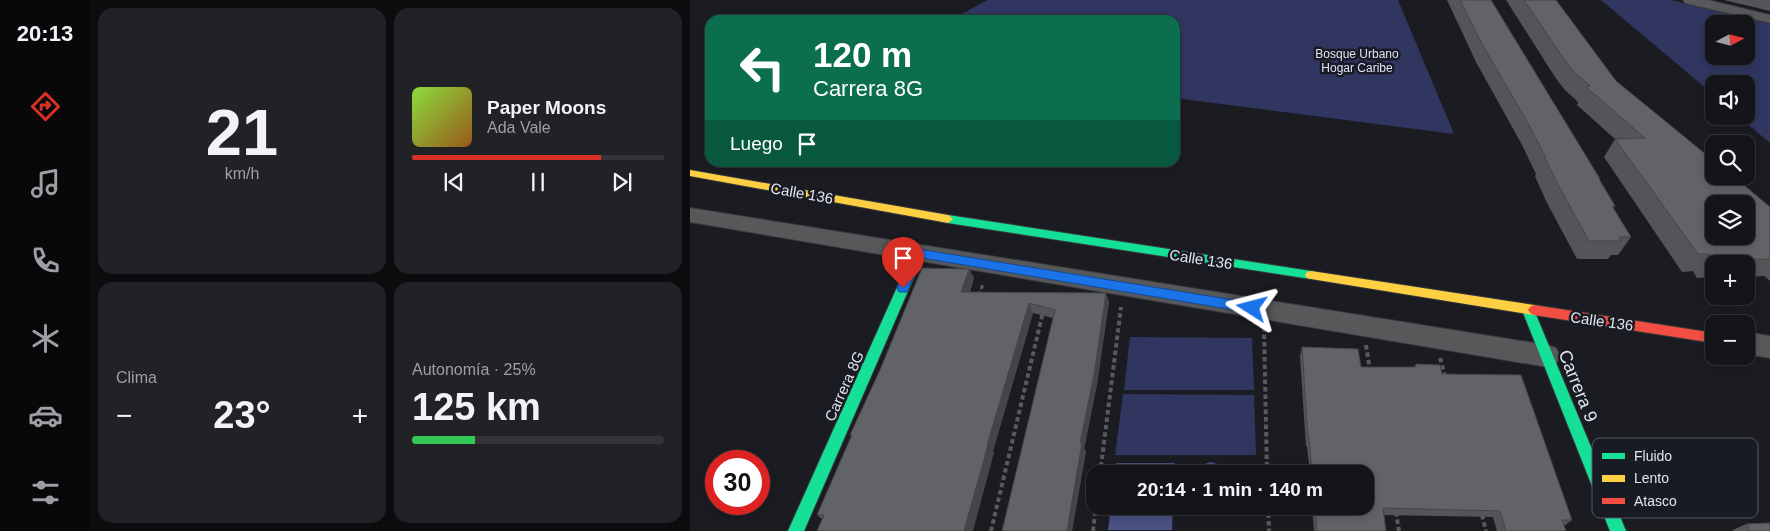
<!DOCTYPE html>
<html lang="es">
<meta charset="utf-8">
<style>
body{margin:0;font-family:Helvetica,sans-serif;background:#212226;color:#f1f3f6;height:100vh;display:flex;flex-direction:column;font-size:19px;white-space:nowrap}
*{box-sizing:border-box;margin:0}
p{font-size:16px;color:#9d9fa2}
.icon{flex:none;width:28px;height:28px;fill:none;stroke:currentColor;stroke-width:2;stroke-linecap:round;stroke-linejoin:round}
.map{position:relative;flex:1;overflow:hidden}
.drawer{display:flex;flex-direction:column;gap:8px;padding:8px;background:#0b0c0e;width:600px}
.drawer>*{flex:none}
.guide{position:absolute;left:15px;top:15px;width:475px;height:152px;border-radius:15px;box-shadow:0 2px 8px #0003,0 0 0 1px #333438;background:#0b6e4f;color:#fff;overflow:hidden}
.needle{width:32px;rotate:83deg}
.tools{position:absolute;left:1015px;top:15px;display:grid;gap:10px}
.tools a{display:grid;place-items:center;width:50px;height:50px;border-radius:10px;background:#141519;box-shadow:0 2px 8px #0003,0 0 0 1px #333438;font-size:25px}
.speed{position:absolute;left:15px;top:450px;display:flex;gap:10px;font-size:25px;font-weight:700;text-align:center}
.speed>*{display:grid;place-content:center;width:65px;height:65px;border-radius:50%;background:#141519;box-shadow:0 2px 8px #0003,0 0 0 1px #333438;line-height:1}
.speed .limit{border:8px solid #d22;background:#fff;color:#111}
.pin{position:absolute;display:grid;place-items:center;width:42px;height:42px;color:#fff;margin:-51px -21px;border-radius:50% 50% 50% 0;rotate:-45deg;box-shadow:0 0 5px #0007}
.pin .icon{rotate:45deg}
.me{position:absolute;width:55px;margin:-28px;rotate:279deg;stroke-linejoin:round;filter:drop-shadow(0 0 4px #0008)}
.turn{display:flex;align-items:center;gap:18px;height:105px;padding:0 25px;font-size:22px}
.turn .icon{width:65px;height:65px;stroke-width:2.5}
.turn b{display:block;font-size:35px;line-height:42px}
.then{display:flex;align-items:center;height:48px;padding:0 25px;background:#0003;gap:10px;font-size:19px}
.big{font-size:38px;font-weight:700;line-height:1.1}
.drawer .widget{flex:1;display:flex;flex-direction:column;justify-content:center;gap:8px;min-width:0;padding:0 18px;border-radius:15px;background:#212226}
.drawer .dial{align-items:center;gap:0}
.dial b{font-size:65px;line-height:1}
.song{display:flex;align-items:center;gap:15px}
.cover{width:60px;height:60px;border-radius:8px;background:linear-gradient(135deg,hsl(90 70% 55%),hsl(30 70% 35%))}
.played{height:5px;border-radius:2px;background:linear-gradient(90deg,#d93025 75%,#333438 75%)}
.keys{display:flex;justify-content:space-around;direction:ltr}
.heat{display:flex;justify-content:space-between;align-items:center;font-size:28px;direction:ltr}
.charge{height:8px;border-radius:4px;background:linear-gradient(90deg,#34c759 25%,#333438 0)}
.drawer .tiles{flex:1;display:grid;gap:8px;grid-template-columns:repeat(2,1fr)}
.trip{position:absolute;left:396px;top:465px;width:288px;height:50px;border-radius:15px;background:#141519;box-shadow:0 2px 8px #0003,0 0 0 1px #333438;font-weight:700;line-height:50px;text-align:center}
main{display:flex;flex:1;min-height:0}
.menu{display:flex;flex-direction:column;width:90px;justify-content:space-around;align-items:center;background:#08080a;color:#9d9fa2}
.menu .icon{width:35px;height:35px}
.menu .selected{color:#d93025}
.menu b{font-size:22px;color:#f1f3f6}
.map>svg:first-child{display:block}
.green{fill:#303660;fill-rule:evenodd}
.water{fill:#495283}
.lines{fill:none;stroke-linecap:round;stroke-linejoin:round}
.street-casing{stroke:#38393c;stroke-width:2}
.fast-casing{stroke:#38393c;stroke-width:2}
.slow-casing{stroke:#38393c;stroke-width:2}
.jam-casing{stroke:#38393c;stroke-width:2}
.path-far1{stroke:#595a5c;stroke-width:3;stroke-dasharray:4 2.5;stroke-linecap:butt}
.path{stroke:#595a5c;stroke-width:4;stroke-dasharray:4.5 3;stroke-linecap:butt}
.street{fill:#56585a;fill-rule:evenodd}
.fast{fill:#16e098;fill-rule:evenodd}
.slow{fill:#ffcf43;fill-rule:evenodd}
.jam{fill:#f24e42;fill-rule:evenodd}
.wall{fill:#545559}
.shaded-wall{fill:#454548}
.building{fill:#626367;stroke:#454548;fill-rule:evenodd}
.route{fill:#1a73e8;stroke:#114b97}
.labels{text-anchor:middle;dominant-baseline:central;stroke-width:5;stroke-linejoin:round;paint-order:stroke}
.far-park-label{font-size:12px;fill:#dfe3f4;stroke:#181a24}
.street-label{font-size:15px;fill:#e2e4eb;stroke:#181a24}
.near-street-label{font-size:18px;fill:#e2e4eb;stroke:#181a24}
.key{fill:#181a24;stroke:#555760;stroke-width:1}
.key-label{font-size:14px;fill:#e2e4eb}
</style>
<main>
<nav class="menu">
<b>20:13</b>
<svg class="icon selected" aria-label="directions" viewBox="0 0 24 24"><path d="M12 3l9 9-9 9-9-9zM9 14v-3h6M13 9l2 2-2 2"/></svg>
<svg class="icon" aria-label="music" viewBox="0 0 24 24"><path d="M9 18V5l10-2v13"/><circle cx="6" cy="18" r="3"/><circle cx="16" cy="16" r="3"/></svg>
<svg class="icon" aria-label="phone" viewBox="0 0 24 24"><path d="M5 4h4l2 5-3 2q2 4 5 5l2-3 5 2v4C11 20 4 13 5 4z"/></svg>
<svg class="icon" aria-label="climate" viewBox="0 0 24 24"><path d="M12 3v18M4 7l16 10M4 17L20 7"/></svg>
<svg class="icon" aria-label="car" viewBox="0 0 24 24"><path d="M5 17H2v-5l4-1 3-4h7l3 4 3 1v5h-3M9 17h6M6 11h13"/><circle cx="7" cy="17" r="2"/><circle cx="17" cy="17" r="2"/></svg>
<svg class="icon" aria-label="filters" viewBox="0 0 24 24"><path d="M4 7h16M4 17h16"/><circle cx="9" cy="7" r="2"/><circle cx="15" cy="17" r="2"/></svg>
</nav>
<section class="drawer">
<div class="tiles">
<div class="widget dial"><b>21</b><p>km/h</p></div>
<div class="widget">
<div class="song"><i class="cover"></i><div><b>Paper Moons</b><p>Ada Vale</p></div></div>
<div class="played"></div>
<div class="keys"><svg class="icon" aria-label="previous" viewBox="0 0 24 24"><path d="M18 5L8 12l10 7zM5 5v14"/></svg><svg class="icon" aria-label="pause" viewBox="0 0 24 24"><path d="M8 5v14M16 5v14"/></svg><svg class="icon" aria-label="next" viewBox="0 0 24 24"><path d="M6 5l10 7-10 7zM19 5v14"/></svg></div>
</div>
<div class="widget"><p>Clima</p>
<div class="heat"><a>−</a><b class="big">23°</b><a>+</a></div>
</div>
<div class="widget"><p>Autonomía · 25%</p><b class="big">125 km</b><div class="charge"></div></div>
</div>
</section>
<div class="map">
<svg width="1080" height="531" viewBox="0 0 1080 531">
<rect width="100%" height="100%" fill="#1b1c21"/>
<path class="green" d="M 298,0 L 708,0 L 764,134 L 485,98 L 485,20 L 260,20 Z
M 911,0 L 981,0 L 1080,23 L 1080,143 L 1048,116 L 1056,116 L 1056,84 L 1024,84 L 1024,95 ZM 1024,24 L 1056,24 L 1056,56 L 1024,56 Z
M 440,337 L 562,338 L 564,390 L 434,390 Z
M 433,394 L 564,395 L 566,455 L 425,455 Z"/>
<path class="water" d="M 521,462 L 533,466 L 539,474 L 502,474 L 508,466 Z
M 426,463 L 485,463 L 484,474 L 425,474 Z
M 421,506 L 483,506 L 482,530 L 418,530 Z"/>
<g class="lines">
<defs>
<path id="street" d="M 993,0 L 1018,0 L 1080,15 L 1080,23 L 995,3 Z
M 0,208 L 857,345 L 866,348 L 870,356 L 866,364 L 857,367 L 0,222 Z
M 1056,332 L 1080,336 L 1080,358 L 1056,354 Z"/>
<path id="fast" d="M 258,215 L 621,271 L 625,272 L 627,275 L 625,278 L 621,279 L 258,223 L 253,219 Z
M 228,250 L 234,254 L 114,531 L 98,531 L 222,254 Z
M 838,305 L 842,307 L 844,310 L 936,531 L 920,531 L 832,310 L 834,307 Z"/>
<path id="slow" d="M 0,170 L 258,215 L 263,219 L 258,223 L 0,176 Z
M 621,271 L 844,305 L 848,307 L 850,310 L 848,313 L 844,315 L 621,279 L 617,278 L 615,275 L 617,272 Z"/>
<path id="jam" d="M 844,305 L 1024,333 L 1024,343 L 844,315 L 840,313 L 838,310 L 840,307 Z"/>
</defs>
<use href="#street" class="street-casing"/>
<use href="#fast" class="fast-casing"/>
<use href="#slow" class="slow-casing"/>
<use href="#jam" class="jam-casing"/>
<path class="path-far1" d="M 289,295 L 293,284"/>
<path class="path" d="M 574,327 L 577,474
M 676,345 L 680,370
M 750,358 L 755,376
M 410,474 L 431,307
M 578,506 L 579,531
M 706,512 L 709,531
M 792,515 L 796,531
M 301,531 L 353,312
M 403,531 L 406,506"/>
<use href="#street" class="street"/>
<use href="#fast" class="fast"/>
<use href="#slow" class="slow"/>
<use href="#jam" class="jam"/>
</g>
<path class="wall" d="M 757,0 L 801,0 L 910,179 L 909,180 L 925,206 L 923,208 L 941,237 L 928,255 L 921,255 L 918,259 L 887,259 L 856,201 L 845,176 L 846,174 L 831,143 L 786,62 Z
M 816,0 L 866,0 L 926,81 L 1080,207 L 1080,281 L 1074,276 L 1056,277 L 1056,264 L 1024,264 L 1024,277 L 1007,278 L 1003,271 L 992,272 L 914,157 L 925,139 L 887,105 L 888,102 L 874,89 L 865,77 Z
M 1034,0 L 1080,0 L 1080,11 Z
M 279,269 L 284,278 L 280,292 L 419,302 L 407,384 L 394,449 L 396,451 L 382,531 L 363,318 L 343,313 L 303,451 L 304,453 L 132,519 L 127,515 L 161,436 L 160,435 L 190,370 Z
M 612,347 L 671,367 L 724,367 L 726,364 L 752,374 L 882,520 L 874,526 L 876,531 L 807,531 L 803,517 L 694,515 L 696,531 L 624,531 L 622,506 L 675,506 L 675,474 L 620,474 L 617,446 L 616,446 L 610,356 Z
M 1056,524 L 1080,531 L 1043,531 L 1043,530 Z"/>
<path class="shaded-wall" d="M 279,269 L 284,278 L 277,302 L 271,292 Z
M 416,293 L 419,302 L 407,384 L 394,449 L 396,451 L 382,531 L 377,531 L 390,443 Z
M 339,303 L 343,313 L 303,451 L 304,453 L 283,531 L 274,531 L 297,445 Z"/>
<path class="building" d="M 770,0 L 801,0 L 910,179 L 909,179 L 925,206 L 922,206 L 941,237 L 929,237 L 932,241 L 899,241 L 867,183 L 855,158 L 856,158 L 839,125 L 792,44 Z
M 834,0 L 866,0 L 926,81 L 1024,161 L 1024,176 L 1043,176 L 1080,207 L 1080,259 L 1024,260 L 1019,254 L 1008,254 L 925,139 L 955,138 L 896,87 L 900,86 L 883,71 L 874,59 ZM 1024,204 L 1056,204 L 1056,236 L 1024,236 Z
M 232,268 L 279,269 L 271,292 L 416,293 L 404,375 L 390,443 L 392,443 L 377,531 L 312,531 L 365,310 L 339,303 L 297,445 L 298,445 L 274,531 L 127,531 L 134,515 L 127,515 L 162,435 L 160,435 L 190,370 Z
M 612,347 L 668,349 L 671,367 L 726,367 L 726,364 L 750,365 L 752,374 L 831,375 L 882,520 L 872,520 L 876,531 L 816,531 L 810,511 L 693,508 L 696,531 L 627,531 L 625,506 L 675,506 L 675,474 L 622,474 L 619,438 L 618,438 Z
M 1079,523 L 1080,525 L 1080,531 L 1060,531 L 1056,524 Z"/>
<path class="route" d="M 228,249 L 562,303 L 567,305 L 569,308 L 567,311 L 562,313 L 232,258 L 217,292 L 209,292 L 207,288 L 223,254 Z"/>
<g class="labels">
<g class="far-park-label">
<text x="667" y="54">Bosque Urbano<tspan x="667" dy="14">Hogar Caribe</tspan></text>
</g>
<g class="street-label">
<text transform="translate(112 193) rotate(10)">Calle 136</text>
<text transform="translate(511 259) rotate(9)">Calle 136</text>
<text transform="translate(912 321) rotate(8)">Calle 136</text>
<text transform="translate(154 386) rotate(-66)">Carrera 8G</text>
</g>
<g class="near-street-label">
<text transform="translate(888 386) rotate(68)">Carrera 9</text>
</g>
</g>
<rect x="902" y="438" width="166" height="80" rx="8" class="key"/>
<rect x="912" y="453" width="23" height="6" fill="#16e098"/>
<rect x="912" y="475" width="23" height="7" fill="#ffcf43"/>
<rect x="912" y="498" width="23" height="6" fill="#f24e42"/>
<g class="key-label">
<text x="944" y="461">Fluido</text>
<text x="944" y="483">Lento</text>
<text x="944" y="506">Atasco</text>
</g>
</svg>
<div class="tools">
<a><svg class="needle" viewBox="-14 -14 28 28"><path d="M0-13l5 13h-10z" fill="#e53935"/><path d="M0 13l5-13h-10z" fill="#9d9fa2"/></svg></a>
<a><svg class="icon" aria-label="sound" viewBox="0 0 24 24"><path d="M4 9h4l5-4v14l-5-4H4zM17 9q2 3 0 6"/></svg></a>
<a><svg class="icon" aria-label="search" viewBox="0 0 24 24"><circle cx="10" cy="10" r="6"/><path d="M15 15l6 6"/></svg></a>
<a><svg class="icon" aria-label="layers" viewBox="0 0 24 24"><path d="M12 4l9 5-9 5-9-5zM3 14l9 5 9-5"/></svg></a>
<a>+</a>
<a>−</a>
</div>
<div class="speed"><div class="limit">30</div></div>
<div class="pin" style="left:213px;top:288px;background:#d93025"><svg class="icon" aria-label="arrive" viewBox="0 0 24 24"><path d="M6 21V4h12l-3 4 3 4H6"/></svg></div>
<svg class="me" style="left:562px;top:308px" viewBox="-20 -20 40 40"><path d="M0-17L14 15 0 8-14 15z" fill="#1a73e8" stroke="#fff" stroke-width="4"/></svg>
<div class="trip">20:14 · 1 min · 140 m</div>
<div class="guide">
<div class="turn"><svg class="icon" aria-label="left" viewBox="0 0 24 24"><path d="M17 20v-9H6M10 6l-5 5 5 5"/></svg><div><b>120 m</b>Carrera 8G</div></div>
<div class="then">Luego<svg class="icon" aria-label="arrive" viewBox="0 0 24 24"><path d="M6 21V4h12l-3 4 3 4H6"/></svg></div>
</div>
</div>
</main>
